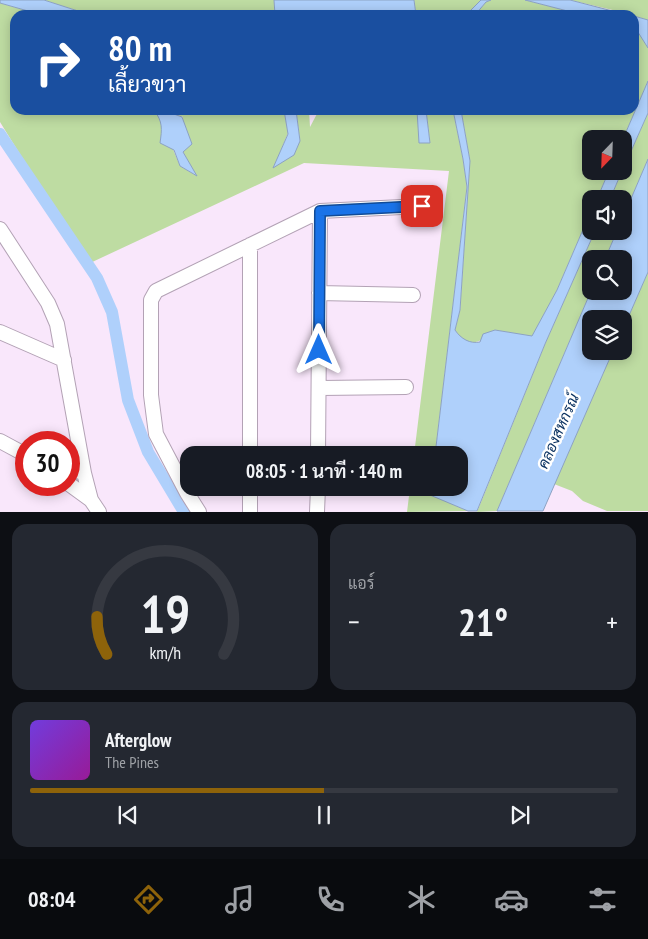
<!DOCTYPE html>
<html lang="th">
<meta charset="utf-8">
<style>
body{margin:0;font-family:"PT Sans Narrow",Sarabun,sans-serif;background:#242831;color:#f1f3f6;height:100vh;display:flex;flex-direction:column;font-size:19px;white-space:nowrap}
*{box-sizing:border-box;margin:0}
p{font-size:16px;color:#9ea1a6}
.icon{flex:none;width:28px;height:28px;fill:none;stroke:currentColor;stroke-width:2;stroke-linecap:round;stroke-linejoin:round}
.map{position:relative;height:512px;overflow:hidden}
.details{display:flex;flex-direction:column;gap:12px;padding:12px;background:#0d0f14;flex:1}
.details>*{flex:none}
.top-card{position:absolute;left:10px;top:10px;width:629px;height:105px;border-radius:15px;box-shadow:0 2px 12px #0003;background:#1a4fa0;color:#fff;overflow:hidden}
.needle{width:32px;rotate:203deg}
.buttons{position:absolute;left:582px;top:130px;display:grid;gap:10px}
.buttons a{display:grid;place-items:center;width:50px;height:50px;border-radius:10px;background:#171b24;box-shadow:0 2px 12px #0003;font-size:25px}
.speed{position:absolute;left:15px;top:431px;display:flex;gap:10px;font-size:25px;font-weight:700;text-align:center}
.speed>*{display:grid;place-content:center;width:65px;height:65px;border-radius:50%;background:#171b24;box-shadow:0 2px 12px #0003;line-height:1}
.speed .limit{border:8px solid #d22;background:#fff;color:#111}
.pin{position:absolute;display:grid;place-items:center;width:42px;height:42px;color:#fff;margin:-21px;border-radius:10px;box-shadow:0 2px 8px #0006}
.me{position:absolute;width:55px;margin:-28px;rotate:0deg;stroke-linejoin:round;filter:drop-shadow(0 0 4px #0008)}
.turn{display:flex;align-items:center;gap:18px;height:105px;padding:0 15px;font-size:22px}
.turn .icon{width:65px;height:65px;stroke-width:2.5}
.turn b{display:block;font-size:35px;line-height:42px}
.big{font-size:38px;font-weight:600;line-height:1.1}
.details .tile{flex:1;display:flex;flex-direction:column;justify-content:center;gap:8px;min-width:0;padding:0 18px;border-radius:15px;background:#242831}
.details .dial{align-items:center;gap:0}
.dial svg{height:130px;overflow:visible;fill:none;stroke:#363941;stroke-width:7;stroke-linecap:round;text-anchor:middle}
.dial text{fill:#f1f3f6;stroke:none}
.song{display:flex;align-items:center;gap:15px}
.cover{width:60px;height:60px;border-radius:8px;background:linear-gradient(135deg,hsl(260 70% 55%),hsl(300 70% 35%))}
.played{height:5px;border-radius:2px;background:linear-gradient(90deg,#8e630a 50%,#363941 50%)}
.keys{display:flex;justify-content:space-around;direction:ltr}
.heat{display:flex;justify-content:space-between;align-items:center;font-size:28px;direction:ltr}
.details .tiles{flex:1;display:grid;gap:12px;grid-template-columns:1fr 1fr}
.tile:last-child{grid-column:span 2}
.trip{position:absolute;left:180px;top:446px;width:288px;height:50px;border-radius:15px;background:#171b24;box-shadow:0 2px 12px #0003;font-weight:600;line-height:50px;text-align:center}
.menu{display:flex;height:80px;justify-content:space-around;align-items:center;background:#090b0e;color:#9ea1a6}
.menu .icon{width:35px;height:35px}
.menu .selected{color:#8e630a}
.menu b{font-size:22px;color:#f1f3f6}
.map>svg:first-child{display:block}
.green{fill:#bedca2}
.water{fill:#afd0fb;stroke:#8ca2c2}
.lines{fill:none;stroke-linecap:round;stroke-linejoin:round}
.canal{stroke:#afd0fb;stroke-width:12}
.minor-casing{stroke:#b3a2b5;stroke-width:16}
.minor{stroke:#fff;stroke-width:14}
.route-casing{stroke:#114b97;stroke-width:12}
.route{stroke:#1a73e8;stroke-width:9}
.labels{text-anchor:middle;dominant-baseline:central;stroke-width:5;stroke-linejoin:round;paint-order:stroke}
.water-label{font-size:15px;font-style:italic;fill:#0c3362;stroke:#fff}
</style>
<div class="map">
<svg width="648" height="512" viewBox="0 0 648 512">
<rect width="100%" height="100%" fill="#f9e7fb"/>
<path class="green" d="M 44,0 L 274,0 L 275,15 L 111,15 L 78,11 Z
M 414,0 L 481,0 L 466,15 L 416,15 Z
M 491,0 L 525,0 L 583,15 L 475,15 L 486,2 Z
M 570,0 L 648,0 L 648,20 L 634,16 L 634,15 Z
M 0,3 L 42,15 L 15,15 L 15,110 L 154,110 L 160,118 L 180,166 L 195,175 L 183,152 L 183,117 L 163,110 L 284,110 L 288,133 L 274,167 L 300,141 L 296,110 L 309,110 L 310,127 L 319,110 L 417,110 L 420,143 L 430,143 L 426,110 L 453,110 L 463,159 L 467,187 L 435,455 L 414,455 L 449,171 L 304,163 L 88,264 L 0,122 Z
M 389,13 L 394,15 L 323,15 L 323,14 Z
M 634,28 L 636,28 L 648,48 L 648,81 L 623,139 L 591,139 L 591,171 L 609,171 L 597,199 L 591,199 L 591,211 L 557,290 L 532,337 L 495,330 C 480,342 469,351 455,330 L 460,310 L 470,161 L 461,110 L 634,110 Z
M 648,113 L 648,159 L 624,215 L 624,199 L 610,199 L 622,171 L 624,171 L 624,167 Z
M 595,231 L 617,231 L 605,259 L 591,259 L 591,291 L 497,511 L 477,512 L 545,344 Z
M 648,272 L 648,511 L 607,511 L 583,501 L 572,491 L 554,484 L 613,351 L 624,351 L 624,327 Z
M 410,488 L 431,488 L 431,495 L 468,511 L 407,512 Z"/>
<path class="water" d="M 0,0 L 44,0 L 78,11 L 111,15 L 42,15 L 0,3 Z
M 274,0 L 414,0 L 416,15 L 394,15 L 389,13 L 275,15 Z
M 481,0 L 491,0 L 486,2 L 475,15 L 466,15 Z
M 525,0 L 570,0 L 628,15 L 583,15 Z
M 634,16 L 648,20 L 648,48 L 636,29 L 634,28 Z
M 648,81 L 648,113 L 624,167 L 623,139 Z
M 154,110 L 163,110 L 182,117 L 192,144 L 183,152 L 197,176 L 180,166 L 174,150 L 160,143 C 162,129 163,122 154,110 Z
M 284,110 L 296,110 L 300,141 L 294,155 L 273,168 L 288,134 Z
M 417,110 L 426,110 L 430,143 L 419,143 Z
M 453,110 L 461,110 L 470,161 L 460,310 L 455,330 C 461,339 470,344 480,342 L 483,334 L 495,330 L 532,336 L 557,290 L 591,211 L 591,231 L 595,231 L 545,344 L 477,511 L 468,511 L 430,495 L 431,488 L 459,488 L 459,455 L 435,455 L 467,187 L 463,159 Z
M 648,159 L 648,272 L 624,327 L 624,319 L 591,319 L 591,351 L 613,351 L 543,511 L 497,511 L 591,291 L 624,291 L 624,259 L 605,259 L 617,231 L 624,231 L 624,215 Z
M 609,171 L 622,171 L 610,199 L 597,199 Z"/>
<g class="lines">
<path class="canal" d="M 0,134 L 97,278 L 112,312 L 128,400 L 148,452 L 184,512"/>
<defs>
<path id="minor" d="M 0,229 L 48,303 L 57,324 L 84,473 L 91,500
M 250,245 L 250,455
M 319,293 L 413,295
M 0,332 L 64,360
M 320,388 L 406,387
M 0,441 L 26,455
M 318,455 L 320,211
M 69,469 L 84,473
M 69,484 L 91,500 L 99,512
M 250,488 L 250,512
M 199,512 L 187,493 L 156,434 L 151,395 L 151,300 L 156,291 L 320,211 L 422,206
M 317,512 L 318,488"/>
</defs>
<use href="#minor" class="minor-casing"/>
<use href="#minor" class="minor"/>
</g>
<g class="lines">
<defs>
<path id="route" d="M 319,350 L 320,211 L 422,206"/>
</defs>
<use href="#route" class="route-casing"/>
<use href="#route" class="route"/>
</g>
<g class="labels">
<g class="water-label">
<text transform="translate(558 431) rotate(-66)">คลองสหกรณ์</text>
</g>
</g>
</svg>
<div class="buttons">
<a><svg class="needle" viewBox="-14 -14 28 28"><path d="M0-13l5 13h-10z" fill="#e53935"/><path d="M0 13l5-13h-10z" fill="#9ea1a6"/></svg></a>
<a><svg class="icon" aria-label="sound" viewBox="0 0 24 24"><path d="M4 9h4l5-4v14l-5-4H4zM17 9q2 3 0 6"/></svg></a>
<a><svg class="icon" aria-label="search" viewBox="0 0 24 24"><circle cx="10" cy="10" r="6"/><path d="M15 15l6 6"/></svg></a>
<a><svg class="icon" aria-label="layers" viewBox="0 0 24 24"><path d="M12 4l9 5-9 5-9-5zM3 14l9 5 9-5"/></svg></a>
</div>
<div class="speed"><div class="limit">30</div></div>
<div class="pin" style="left:422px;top:206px;background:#d93025"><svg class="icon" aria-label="arrive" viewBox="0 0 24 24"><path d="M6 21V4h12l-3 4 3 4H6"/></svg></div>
<svg class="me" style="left:319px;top:350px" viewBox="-20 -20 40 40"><path d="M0-17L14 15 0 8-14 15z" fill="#1a73e8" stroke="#fff" stroke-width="4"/></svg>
<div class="trip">08:05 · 1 นาที · 140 m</div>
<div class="top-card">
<div class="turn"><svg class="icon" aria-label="right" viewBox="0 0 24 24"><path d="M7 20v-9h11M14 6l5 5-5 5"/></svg><div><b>80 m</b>เลี้ยวขวา</div></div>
</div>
</div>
<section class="details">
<div class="tiles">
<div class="tile dial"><svg viewBox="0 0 100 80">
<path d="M14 69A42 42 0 1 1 86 69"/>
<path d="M14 69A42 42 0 0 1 8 46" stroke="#8e630a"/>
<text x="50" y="56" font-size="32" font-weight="700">19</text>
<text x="50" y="72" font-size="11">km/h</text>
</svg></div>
<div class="tile"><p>แอร์</p>
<div class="heat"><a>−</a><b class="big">21°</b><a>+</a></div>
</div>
<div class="tile">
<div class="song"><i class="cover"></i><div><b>Afterglow</b><p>The Pines</p></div></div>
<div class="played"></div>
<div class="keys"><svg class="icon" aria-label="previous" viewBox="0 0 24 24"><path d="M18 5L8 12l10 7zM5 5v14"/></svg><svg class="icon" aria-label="pause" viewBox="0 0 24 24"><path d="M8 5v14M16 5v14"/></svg><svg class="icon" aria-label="next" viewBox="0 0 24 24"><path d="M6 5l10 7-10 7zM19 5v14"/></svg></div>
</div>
</div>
</section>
<nav class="menu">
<b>08:04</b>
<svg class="icon selected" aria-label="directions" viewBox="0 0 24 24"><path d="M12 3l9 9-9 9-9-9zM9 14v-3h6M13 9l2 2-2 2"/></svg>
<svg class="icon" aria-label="music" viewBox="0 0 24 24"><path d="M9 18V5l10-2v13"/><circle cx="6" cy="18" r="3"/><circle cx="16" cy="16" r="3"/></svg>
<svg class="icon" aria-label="phone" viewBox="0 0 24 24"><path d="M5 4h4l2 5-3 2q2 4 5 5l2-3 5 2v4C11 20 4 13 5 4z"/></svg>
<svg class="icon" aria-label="climate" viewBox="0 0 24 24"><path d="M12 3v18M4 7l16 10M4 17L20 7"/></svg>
<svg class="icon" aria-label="car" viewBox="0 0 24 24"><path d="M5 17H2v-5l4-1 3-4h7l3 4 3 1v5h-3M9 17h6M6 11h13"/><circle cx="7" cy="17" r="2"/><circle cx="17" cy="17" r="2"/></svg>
<svg class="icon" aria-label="filters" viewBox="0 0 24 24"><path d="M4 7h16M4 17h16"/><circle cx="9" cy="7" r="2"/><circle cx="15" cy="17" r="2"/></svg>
</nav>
